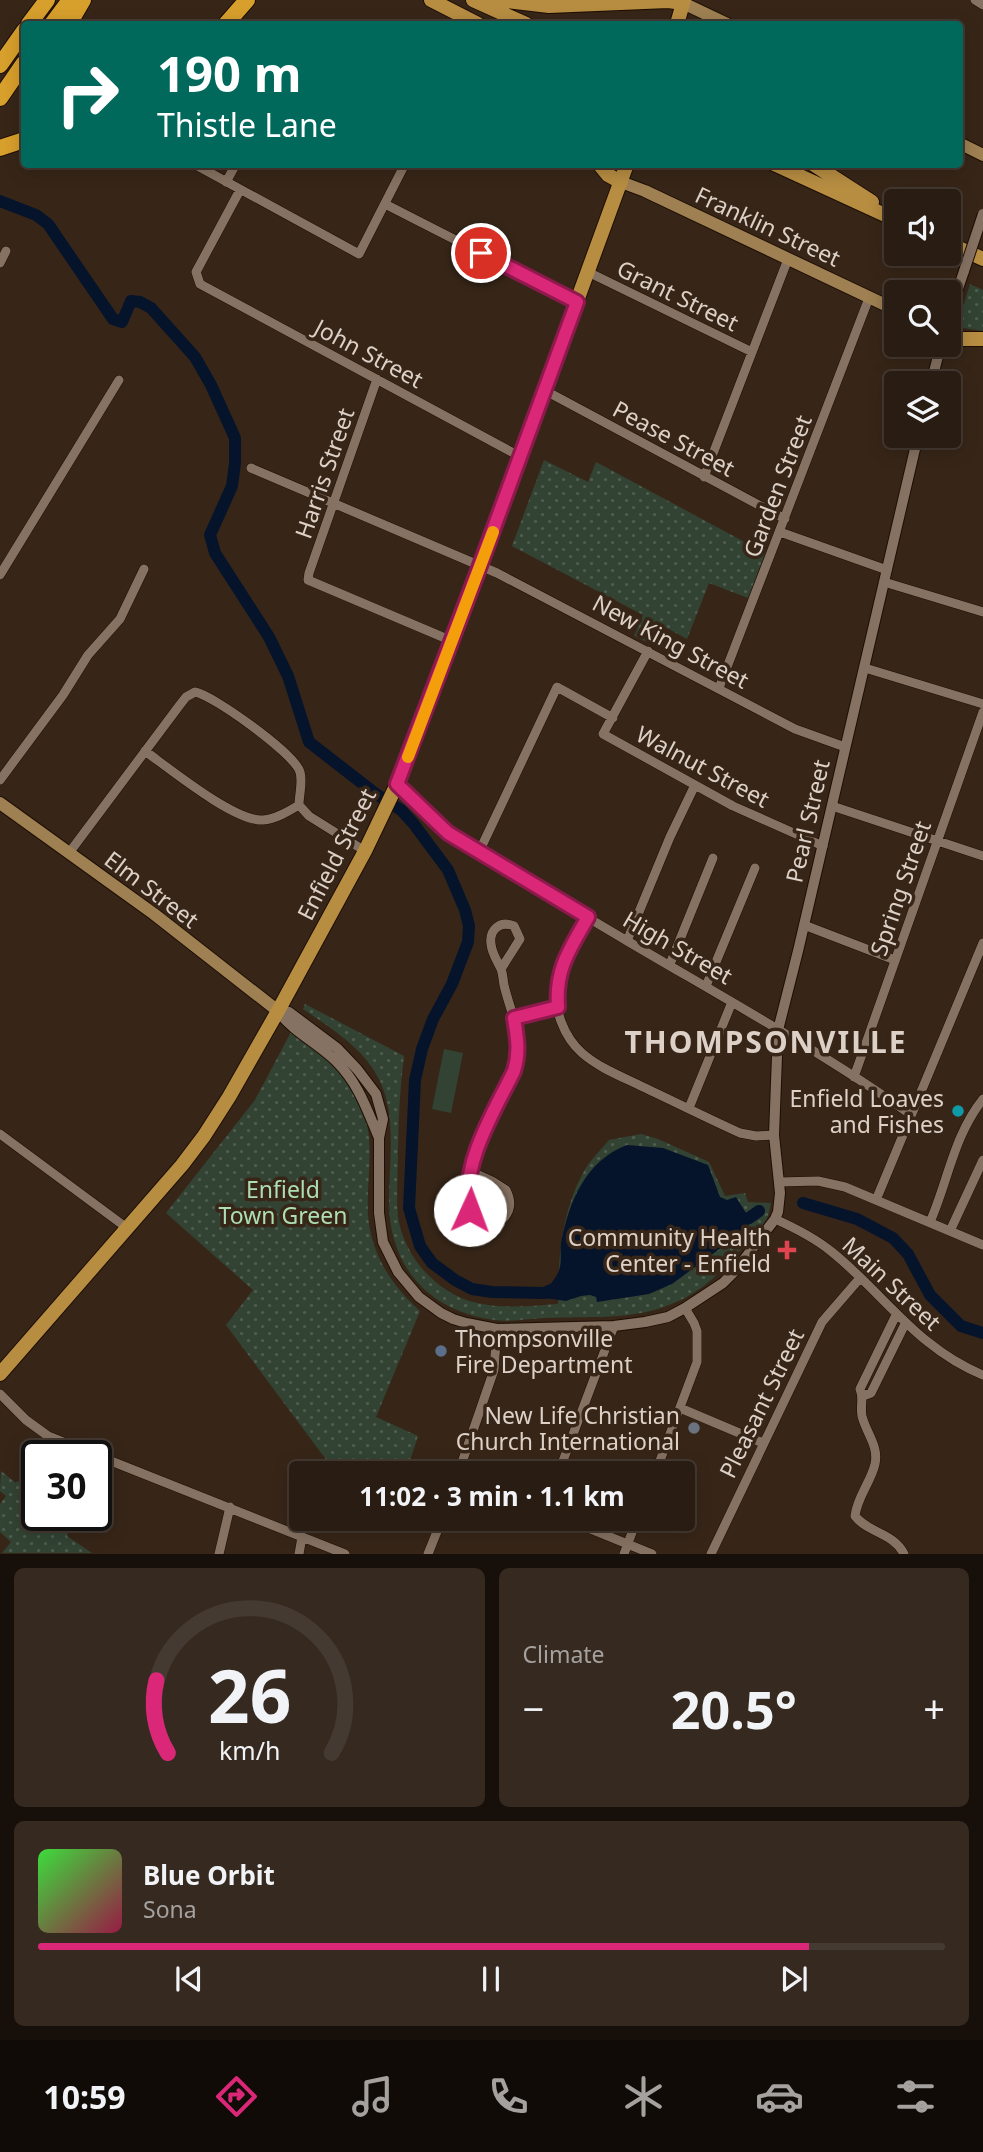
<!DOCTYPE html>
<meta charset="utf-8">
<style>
body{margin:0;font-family:"Noto Sans",sans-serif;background:#352920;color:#f1f3f6;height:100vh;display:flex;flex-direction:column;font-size:26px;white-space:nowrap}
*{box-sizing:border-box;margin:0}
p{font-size:23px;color:#a5a19f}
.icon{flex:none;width:38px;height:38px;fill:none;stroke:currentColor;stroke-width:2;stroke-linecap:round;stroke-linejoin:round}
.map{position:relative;height:1554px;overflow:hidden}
.side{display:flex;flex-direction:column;gap:14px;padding:14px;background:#170f0a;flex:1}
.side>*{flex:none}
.top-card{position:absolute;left:21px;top:21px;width:942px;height:147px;border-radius:7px;box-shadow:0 4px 18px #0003,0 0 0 2px #453a32;background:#00695c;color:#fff;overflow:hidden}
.fabs{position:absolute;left:884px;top:189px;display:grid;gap:14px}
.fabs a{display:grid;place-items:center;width:77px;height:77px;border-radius:7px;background:#291c12;box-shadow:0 4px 18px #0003,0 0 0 2px #453a32;font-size:35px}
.speed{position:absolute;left:21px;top:1440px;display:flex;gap:14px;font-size:35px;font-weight:700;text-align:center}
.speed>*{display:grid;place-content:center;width:91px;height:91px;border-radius:50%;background:#291c12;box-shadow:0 4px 18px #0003,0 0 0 2px #453a32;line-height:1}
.speed .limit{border:4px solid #111;border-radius:10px;background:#fff;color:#111}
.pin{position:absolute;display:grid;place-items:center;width:60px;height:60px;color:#fff;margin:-30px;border:4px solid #fff;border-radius:50%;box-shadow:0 2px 7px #0007}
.me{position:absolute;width:77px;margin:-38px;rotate:2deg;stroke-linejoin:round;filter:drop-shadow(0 0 5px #0008)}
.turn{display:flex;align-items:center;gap:24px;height:147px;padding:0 21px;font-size:32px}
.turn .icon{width:91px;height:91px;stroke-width:2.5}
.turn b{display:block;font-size:49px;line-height:60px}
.big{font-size:52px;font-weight:700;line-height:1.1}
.side .widget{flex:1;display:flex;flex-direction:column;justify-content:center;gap:10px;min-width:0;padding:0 24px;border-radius:10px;background:#352920}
.side .dial{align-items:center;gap:0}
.dial svg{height:182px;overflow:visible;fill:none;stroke:#453a32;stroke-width:7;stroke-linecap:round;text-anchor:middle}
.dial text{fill:#f1f3f6;stroke:none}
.song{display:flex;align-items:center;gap:21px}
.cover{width:84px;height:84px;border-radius:10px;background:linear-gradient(135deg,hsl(120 70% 55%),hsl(340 70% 35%))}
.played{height:7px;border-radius:4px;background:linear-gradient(90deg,#db2777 85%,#453a32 85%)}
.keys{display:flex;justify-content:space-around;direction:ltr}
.heat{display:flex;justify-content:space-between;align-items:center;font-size:38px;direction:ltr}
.side .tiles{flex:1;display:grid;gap:14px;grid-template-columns:1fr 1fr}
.widget:last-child{grid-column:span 2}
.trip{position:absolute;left:289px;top:1461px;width:406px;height:70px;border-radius:7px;background:#291c12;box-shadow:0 4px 18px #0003,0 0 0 2px #453a32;font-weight:700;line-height:70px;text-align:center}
.menu{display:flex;height:112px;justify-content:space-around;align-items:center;background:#100b07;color:#a5a19f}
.menu .icon{width:49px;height:49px}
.menu .selected{color:#db2777}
.menu b{font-size:32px;color:#f1f3f6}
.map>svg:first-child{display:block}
.green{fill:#324333}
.park{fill:url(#park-dots)}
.water{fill:#06142b}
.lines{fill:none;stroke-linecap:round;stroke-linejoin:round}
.river{stroke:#06142b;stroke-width:12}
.minor-casing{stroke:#1e0e03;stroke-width:10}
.tertiary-casing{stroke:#1e0e03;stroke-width:12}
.secondary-casing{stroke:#1e0e03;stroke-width:14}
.primary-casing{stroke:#1e0e03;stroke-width:16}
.motorway-casing{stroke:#1e0e03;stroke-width:18}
.minor{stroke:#867262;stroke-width:9}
.tertiary{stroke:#867262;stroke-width:10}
.secondary{stroke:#9e8052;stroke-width:12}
.primary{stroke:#b78d42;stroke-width:14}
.motorway{stroke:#d79f2c;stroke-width:16}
.tertiary-bridge-casing{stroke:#1e0e03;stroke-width:12;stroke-linecap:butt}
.tertiary-bridge{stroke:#867262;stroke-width:10}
.route-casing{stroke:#8e194d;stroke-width:18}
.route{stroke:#db2777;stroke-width:12}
.slow{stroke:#f59e0b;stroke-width:12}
.culture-dot{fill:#0f9aa8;stroke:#372618;stroke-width:2.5}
.health-dot{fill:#e0444e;stroke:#372618;stroke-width:2.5}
.service-dot{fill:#5c6f8a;stroke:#372618;stroke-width:2.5}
.worship-dot{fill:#6b7280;stroke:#372618;stroke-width:2.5}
.labels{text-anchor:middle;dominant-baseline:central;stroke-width:7;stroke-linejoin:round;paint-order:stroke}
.street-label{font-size:23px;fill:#dcd0c7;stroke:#372618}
.poi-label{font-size:23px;fill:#dcd0c7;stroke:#372618;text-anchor:end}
.park-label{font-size:23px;fill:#addeb1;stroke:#372618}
.district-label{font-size:30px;font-weight:bold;letter-spacing:2px;fill:#dcd0c7;stroke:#372618}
</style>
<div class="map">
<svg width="983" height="1554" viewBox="0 0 983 1554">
<defs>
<pattern id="park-dots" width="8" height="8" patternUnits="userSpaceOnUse" patternTransform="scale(1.75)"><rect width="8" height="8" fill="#324333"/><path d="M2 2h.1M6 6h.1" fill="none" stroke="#4f5d4f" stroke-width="1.8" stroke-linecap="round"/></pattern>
</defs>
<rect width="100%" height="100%" fill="#372618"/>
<path class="green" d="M 444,1049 L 463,1053 L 451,1113 L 432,1109 Z"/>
<path class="park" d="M 970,284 L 983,290 L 983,331 L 957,327 Z
M 544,460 L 588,482 L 596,462 L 765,553 L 748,598 L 709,583 L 687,639 L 658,623 L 649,643 L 634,636 L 643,615 L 512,546 Z
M 305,1004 L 404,1056 C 400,1088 398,1120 398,1152 C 398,1173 396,1196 398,1217 C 404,1257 437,1294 477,1303 C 504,1309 531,1306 558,1304 C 558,1261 561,1214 582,1175 C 588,1162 600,1151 609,1140 L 641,1134 L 658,1139 L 709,1162 L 725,1196 L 745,1193 L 748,1202 L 771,1203 C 770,1207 769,1214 767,1218 C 764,1225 756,1232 750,1239 C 728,1265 706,1290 674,1303 C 634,1321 586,1316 543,1318 C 527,1319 511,1322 495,1320 C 430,1312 389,1267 389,1202 C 389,1162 397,1118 380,1081 C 364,1048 332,1029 303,1009 Z
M 291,1032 C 312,1047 346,1070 357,1094 C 378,1139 366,1169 368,1215 C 371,1254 391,1285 420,1311 L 376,1417 L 418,1436 L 406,1473 L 336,1473 L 226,1325 L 253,1290 L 166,1213 L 255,1100 Z
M 1,1471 L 16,1483 L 17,1481 L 37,1488 L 37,1516 L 53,1516 L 72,1523 L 67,1536 L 92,1553 L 2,1553 L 11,1542 L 0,1532 L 0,1504 L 6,1496 L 0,1491 Z"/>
<path class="water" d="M 627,1145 L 663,1148 L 708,1165 L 720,1197 L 727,1200 L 736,1197 L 751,1221 L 745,1224 L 746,1233 L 741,1233 L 672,1284 L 649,1294 L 597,1302 L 596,1297 L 590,1295 L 581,1296 L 566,1301 L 545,1298 L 545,1286 L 551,1284 C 553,1280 558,1275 559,1270 C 562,1262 560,1252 561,1243 C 569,1202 585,1161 627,1145 Z"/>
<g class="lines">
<path class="river" d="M 0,201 L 36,215 L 48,224 L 113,319 L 122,322 L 131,301 L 140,302 L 151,308 L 195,357 L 211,385 L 235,438 L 235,463 L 232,486 L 210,535 L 215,553 L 269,637 L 288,676 L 309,742 L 376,794 L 401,810 L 413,823 L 448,870 L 465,910 L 469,926 L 468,942 L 452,984 L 433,1019 L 422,1049 L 415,1080 L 409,1208 L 420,1246 L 432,1263 L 455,1280 L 472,1289 L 492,1292 L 545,1293 L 560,1286
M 803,1203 L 857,1219 L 893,1238 L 908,1254 L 930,1295 L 961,1326 L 983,1333
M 735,1223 L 749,1218 L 759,1211"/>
<defs>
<path id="minor" d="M 975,0 L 983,5
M 194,164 L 359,254 L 405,164
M 226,182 L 236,164
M 240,190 L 196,272 L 200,284 L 521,457
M 385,204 L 577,302
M 0,263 L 6,251
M 588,272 L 752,352
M 377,379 L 309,573 L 308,580 L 452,641
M 544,390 L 785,519
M 251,468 L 497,573 L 795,729 L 845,747
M 704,477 L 788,259
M 780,532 L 887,570
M 0,575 L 119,380
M 884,582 L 983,612
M 648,651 L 603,734 L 733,806 L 823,846
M 865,668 L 983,704
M 719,688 L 869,298
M 145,751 C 170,769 235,822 263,820 C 276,819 289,811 299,805
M 0,780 L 63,695 L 88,655 L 120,619 L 144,569
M 397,784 L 440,827 L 456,838 C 514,873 571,908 629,942 C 724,998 820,1051 910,1114
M 299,805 L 309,816 L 365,851
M 832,806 L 983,856
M 479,852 L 557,687 L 613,718
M 69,853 L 179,706 L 186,697 L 195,692 C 213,695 295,754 300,772 C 303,782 299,795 299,805
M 588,917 C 576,939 561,959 557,985 C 553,1009 564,1037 582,1053 C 599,1068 623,1077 643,1087 C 675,1102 707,1118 740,1133 L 756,1136 L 774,1135
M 804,925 L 895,960
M 627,941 L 670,837 L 695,785
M 670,964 L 713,858
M 706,986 L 755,868
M 514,1018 L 557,1008
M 854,1077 L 983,712
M 689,1108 L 732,1002
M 0,1134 L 127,1228
M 472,1172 L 492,1181 L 506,1190 C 522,1221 481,1236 471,1211 C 465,1196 473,1161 478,1145 C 488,1123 518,1074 519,1053 C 520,1029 509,1007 504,985 C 503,980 503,974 501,969 C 497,960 492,954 491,944 C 489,930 500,920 514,926 L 520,939 L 501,969
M 779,1182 L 818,1181 L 845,1187 L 983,1245
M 876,1200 L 983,943
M 775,1219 C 795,1228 815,1238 832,1252 C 884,1294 918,1349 983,1375
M 930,1222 C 948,1181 954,1135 983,1099
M 950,1231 L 983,1160
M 896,1315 L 860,1389 C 864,1398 860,1406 862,1416 C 866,1433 879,1446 875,1464 C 871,1482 857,1497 855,1516 C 868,1533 894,1533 904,1554
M 0,1394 L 26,1420 L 48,1436 L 345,1554
M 863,1396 L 871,1393 L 905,1324
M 680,1408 L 763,1443
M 458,1474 L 494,1370 L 497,1329
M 558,1474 L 614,1326
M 655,1474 L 697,1362 L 697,1331 L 694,1323 L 685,1308
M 566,1519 L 652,1554
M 219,1554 L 230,1507
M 299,1554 L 302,1537
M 428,1554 L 442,1519
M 624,1554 L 637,1519
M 711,1554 L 822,1322 L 860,1278"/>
<path id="tertiary" d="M 948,318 L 964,271
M 931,383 L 941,345
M 278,1011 L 289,1012 L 337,1048 L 357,1069 L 376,1094 L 383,1119 L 379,1138 L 379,1213 L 383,1242 L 398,1272 L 419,1297 L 441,1313 L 453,1319 L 466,1323 L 497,1329 L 614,1326 L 645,1322 L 668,1317 L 685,1308 L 723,1283 L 736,1270 L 775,1219 L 778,1212 L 780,1193 L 774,1135 L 778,1030 L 798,951 L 918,436
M 278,1011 C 293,1032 318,1043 336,1061 C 359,1084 367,1110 379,1138"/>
<path id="secondary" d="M 683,3 L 727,24
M 959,143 L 983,155
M 621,182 L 645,191 L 896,310
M 0,803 L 154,914 L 278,1011"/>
<path id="primary" d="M 431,0 L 478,24
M 473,0 L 526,24
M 497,0 L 549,6 L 668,1 L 683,3
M 677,24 L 684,0
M 599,164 L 608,175 L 621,182
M 774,164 L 896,220
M 813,164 L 872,202
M 948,243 L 983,259
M 948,335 L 960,339 L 983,339
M 0,1374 L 182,1165 L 204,1136 L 229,1097 L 278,1011 L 365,851 L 397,784 L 490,539 L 627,164"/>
<path id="motorway" d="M 29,24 L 47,0
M 52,24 L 70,0
M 69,24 L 83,0
M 226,24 L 247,0
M 0,65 L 24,31
M 0,98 L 24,63
M 0,148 L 24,140"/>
</defs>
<use href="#minor" class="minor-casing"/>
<use href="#tertiary" class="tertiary-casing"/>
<use href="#secondary" class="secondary-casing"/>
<use href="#primary" class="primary-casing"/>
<use href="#motorway" class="motorway-casing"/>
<use href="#minor" class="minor"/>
<use href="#tertiary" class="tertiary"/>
<use href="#secondary" class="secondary"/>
<use href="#primary" class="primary"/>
<use href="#motorway" class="motorway"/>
<defs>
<path id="tertiary-bridge" d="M 964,271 L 983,214"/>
</defs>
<use href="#tertiary-bridge" class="tertiary-bridge-casing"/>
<use href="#tertiary-bridge" class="tertiary-bridge"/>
</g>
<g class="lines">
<defs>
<path id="route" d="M 470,1210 C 460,1165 495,1110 514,1071 C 520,1052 517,1037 514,1018 L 558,1007 C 555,969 570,949 588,917 L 448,833 L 397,784 L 478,571 L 577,302 L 481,253"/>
</defs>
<use href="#route" class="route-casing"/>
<use href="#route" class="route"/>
<path class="slow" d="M 408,757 L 493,532"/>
</g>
<circle class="culture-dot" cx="958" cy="1111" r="7"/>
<path class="health-dot" d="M783.5 1239.5h7v7h7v7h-7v7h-7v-7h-7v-7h7z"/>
<circle class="service-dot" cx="441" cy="1351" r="7"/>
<circle class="worship-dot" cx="694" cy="1428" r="7"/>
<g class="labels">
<g class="street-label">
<text transform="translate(768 226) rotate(25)">Franklin Street</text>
<text transform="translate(678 295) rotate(26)">Grant Street</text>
<text transform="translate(369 353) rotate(28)">John Street</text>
<text transform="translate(674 438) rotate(28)">Pease Street</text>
<text transform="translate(324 473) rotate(-71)">Harris Street</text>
<text transform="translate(777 486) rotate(-69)">Garden Street</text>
<text transform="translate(671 641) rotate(28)">New King Street</text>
<text transform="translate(703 766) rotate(28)">Walnut Street</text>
<text transform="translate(807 821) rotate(-77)">Pearl Street</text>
<text transform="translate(336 854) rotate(-63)">Enfield Street</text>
<text transform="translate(900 888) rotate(-71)">Spring Street</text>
<text transform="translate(152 889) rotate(37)">Elm Street</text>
<text transform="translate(678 947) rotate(30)">High Street</text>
<text transform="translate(892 1283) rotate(43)">Main Street</text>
<text transform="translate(761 1403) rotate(-64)">Pleasant Street</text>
</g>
<g class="poi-label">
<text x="944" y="1098">Enfield Loaves<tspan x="944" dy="26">and Fishes</tspan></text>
<text x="771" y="1237">Community Health<tspan x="771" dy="26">Center - Enfield</tspan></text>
<text x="455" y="1338" text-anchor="start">Thompsonville<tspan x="455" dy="26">Fire Department</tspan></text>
<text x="680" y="1415">New Life Christian<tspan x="680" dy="26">Church International</tspan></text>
</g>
<g class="park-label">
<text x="283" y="1189">Enfield<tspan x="283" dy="26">Town Green</tspan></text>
</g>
<g class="district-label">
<text x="766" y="1041">THOMPSONVILLE</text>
</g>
</g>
</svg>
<div class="fabs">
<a><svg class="icon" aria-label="sound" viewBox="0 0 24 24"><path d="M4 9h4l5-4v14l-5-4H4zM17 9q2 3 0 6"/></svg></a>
<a><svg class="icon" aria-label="search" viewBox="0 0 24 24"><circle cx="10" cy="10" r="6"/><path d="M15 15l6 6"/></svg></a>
<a><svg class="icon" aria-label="layers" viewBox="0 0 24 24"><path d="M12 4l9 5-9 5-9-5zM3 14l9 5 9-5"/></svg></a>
</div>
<div class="speed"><div class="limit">30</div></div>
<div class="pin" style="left:481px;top:253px;background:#d93025"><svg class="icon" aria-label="arrive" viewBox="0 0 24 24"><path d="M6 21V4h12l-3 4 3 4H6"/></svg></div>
<svg class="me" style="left:470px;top:1210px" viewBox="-20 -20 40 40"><circle r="19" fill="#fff"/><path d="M0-13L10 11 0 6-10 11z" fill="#db2777"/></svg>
<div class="trip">11:02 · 3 min · 1.1 km</div>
<div class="top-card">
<div class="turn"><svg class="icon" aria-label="right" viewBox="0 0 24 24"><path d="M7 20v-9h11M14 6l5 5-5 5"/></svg><div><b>190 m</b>Thistle Lane</div></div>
</div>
</div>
<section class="side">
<div class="tiles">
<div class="widget dial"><svg viewBox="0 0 100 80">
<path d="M14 69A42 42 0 1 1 86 69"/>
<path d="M14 69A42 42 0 0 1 9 37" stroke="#db2777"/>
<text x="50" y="56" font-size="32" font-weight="700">26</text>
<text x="50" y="72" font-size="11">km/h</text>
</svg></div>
<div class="widget"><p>Climate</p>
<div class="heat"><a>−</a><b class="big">20.5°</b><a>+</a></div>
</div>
<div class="widget">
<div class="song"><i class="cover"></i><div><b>Blue Orbit</b><p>Sona</p></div></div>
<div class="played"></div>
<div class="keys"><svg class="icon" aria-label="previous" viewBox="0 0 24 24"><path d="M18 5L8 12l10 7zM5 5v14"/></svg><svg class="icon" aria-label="pause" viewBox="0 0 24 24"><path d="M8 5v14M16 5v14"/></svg><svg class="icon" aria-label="next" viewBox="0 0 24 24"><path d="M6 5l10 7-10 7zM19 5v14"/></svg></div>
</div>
</div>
</section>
<nav class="menu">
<b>10:59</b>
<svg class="icon selected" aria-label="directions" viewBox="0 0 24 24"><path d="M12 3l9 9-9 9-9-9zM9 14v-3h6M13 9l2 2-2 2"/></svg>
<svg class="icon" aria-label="music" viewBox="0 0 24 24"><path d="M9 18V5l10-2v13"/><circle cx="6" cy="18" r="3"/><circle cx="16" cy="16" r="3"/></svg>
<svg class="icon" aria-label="phone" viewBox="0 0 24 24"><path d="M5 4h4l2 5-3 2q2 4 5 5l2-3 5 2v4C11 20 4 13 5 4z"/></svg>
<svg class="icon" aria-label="climate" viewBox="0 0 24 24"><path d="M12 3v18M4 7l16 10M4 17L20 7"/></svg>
<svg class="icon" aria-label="car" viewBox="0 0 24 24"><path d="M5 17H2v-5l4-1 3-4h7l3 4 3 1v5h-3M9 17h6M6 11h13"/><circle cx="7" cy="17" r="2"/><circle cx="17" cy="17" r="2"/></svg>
<svg class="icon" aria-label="filters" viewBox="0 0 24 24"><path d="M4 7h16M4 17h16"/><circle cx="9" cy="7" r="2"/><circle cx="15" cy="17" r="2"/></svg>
</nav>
